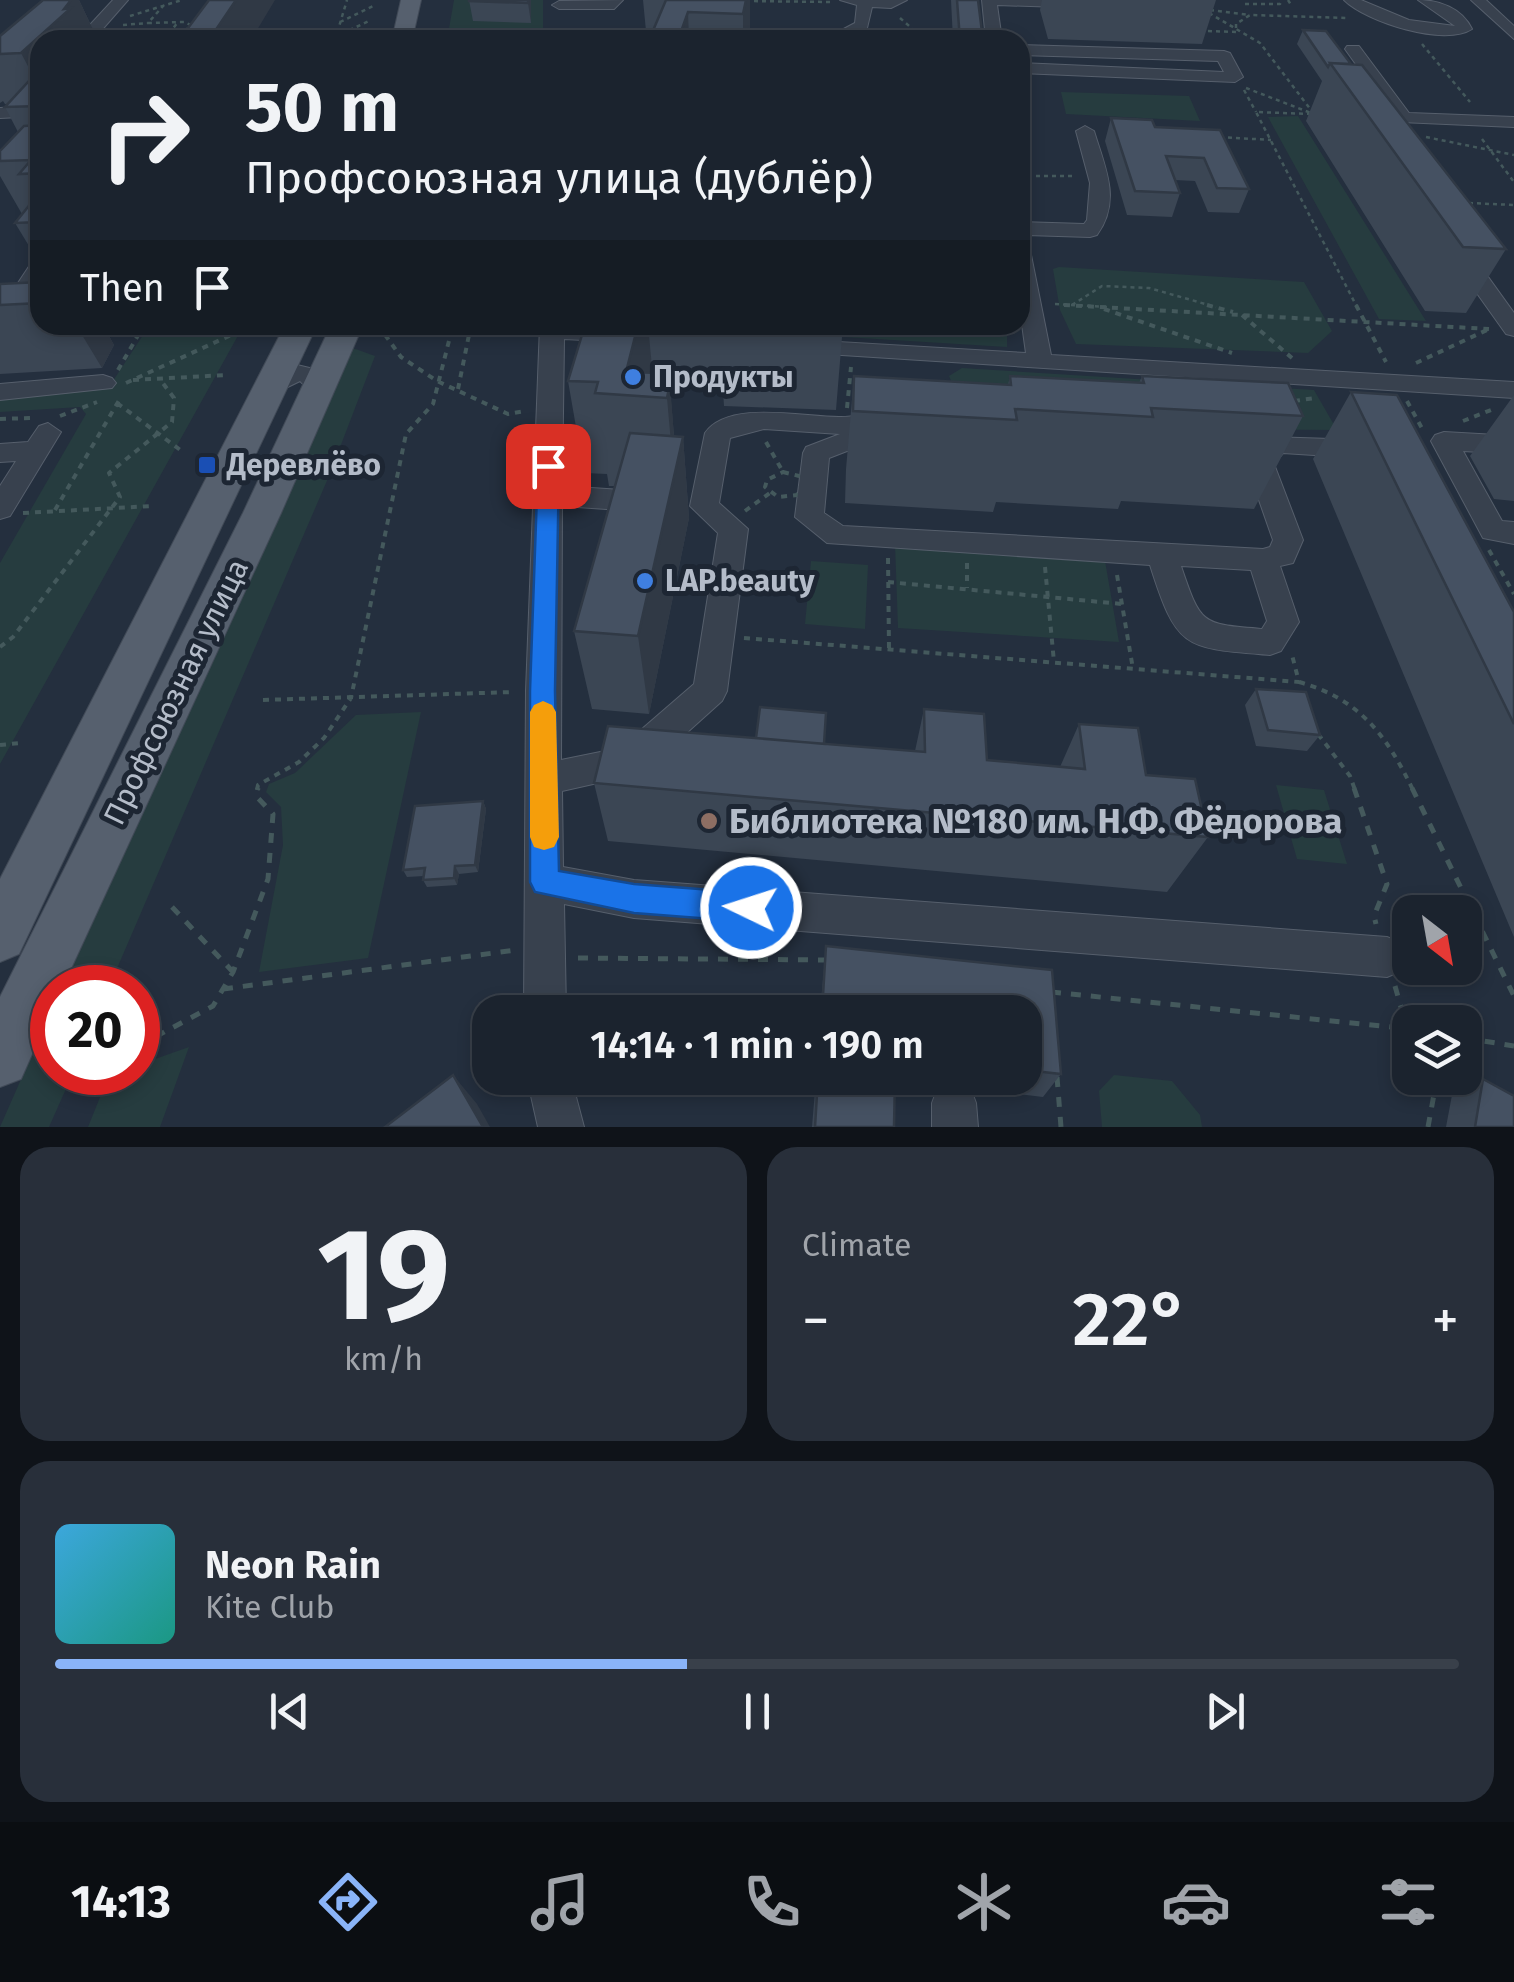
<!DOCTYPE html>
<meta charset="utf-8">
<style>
body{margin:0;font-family:"Fira Sans",sans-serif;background:#282f3a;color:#f1f3f6;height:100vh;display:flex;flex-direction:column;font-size:38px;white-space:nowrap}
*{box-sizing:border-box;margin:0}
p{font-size:32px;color:#a0a4aa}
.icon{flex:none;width:55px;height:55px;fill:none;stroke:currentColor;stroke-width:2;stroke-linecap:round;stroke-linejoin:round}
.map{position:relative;height:1127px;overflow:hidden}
.details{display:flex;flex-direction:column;gap:20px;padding:20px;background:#0f1319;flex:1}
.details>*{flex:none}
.top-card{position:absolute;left:30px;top:30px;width:1000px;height:305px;border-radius:30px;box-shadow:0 5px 15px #0003,0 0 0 2px #39404a;background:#1b232e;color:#f1f3f6;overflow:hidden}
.needle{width:65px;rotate:149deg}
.controls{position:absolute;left:1392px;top:895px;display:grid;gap:20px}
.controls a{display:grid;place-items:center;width:90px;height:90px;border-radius:20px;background:#1b232e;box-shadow:0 5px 15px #0003,0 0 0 2px #39404a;font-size:50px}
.speed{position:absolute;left:30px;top:965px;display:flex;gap:20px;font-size:50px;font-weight:700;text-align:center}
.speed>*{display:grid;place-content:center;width:130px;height:130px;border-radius:50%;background:#1b232e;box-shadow:0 5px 15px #0003,0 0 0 2px #39404a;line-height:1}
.speed .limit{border:15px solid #d22;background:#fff;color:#111}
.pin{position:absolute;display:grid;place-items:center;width:85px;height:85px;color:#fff;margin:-42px;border-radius:20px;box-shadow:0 5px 15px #0006}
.me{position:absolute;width:110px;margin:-55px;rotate:274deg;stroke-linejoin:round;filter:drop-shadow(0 0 8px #0008)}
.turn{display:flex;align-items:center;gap:35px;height:210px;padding:0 50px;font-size:45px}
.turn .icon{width:130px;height:130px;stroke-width:2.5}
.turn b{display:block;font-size:70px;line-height:85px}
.then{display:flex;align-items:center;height:95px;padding:0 50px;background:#0003;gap:20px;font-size:38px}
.big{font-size:75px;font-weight:600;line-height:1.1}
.details .tile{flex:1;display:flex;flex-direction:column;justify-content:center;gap:15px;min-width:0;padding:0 35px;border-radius:30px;background:#282f3a}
.details .dial{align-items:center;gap:0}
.dial b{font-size:130px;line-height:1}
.song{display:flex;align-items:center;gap:30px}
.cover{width:120px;height:120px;border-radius:15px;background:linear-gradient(135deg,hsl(200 70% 55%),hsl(170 70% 35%))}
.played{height:10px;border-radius:5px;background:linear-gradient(90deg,#8ab4f8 45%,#39404a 45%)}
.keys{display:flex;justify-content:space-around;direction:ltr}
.heat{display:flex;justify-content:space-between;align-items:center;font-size:55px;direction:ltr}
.details .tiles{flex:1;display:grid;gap:20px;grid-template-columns:1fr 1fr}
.tile:last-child{grid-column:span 2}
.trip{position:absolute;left:472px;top:995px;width:570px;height:100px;border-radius:30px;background:#1b232e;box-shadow:0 5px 15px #0003,0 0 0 2px #39404a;font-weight:600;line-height:100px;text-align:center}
.tab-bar{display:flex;height:160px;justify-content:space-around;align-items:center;background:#0b0e12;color:#a0a4aa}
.tab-bar .icon{width:70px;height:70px}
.tab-bar .on{color:#8ab4f8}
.tab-bar b{font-size:45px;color:#f1f3f6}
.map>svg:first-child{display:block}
.green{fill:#263c3f}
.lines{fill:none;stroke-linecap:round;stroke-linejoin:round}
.minor-casing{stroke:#565f6c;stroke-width:2}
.major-casing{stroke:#414a57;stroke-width:2}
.path-far2{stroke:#44595c;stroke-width:2.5;stroke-dasharray:4 4;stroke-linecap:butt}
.path-far1{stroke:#44595c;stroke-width:4;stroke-dasharray:6 6;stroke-linecap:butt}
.path{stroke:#44595c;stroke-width:5;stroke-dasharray:10 10;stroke-linecap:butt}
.minor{fill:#38414e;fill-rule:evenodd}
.major{fill:#56606e;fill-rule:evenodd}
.wall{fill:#3b4654}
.shaded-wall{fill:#303945}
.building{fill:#455162;stroke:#303945;stroke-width:2.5}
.route{fill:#1a73e8;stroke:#114b97;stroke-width:2.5}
.slow{fill:#f59e0b}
.shop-dot{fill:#3f7fe0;stroke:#1d2633;stroke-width:4}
.transit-dot{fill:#1a4fb4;stroke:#1d2633;stroke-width:4}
.education-dot{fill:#8d6e63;stroke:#1d2633;stroke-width:4}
.labels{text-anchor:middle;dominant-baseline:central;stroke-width:10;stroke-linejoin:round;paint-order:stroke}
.poi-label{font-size:30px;font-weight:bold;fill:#b4bcc9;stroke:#1d2633;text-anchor:start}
.street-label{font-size:30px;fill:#b4bcc9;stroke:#1d2633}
.near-poi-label{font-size:35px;font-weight:bold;fill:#b4bcc9;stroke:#1d2633;text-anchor:start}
</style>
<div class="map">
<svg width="1514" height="1127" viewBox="0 0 1514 1127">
<rect width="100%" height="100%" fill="#242f3e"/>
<path class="green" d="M 454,0 L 543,0 L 543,40 L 447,40 Z
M 1061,92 L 1189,96 L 1200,121 L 1066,114 Z
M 1298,116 L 1426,321 L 1379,319 L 1268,117 Z
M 1059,267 L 1304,282 L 1332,331 L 1308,353 L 1076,344 L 1060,310 L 1053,269 Z
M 650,325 L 1007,325 L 1007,347 Z
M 145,332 L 240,332 L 0,764 L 0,563 L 86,414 L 80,407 L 0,412 L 0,397 L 109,387 Z
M 350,347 L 375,356 L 329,476 L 109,987 L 62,988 Z
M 962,368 L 1314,390 L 1337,430 L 1225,429 L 962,405 L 949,376 Z
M 895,544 L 1104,555 L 1119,642 L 898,628 Z
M 811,561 L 868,565 L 865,629 L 805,624 Z
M 421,712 L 368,958 L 259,972 L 283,845 L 281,807 L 266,792 L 269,784 L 295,773 L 356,715 Z
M 1276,785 L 1324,790 L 1347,864 L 1297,859 Z
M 52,1009 L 52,1072 L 73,1073 L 49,1127 L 0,1127 Z
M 189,1047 L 160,1127 L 88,1127 L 109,1075 L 138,1072 L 138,1065 Z
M 1114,1075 L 1172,1081 L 1200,1115 L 1202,1127 L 1102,1127 L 1099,1091 Z"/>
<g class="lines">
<defs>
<path id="minor" d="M 113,0 L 128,0 L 93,40 L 76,40 Z
M 623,0 L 614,9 L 559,9 L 552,5 L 559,1 Z
M 840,0 L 907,0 L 891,8 L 872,7 L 867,28 L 849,40 L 833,40 L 838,32 L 855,23 L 857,5 Z
M 982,0 L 1071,0 L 1078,15 L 1066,18 L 1060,7 L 997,5 L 1002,40 L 986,40 Z
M 1344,0 L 1361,0 L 1409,20 L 1455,26 L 1418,0 C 1439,0 1462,8 1472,29 C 1445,47 1366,22 1344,0 Z
M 1471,0 L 1486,0 L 1514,26 L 1514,39 Z
M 484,29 L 494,29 L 498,40 L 482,40 Z
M 555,33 L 660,35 L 668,40 L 549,40 L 550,35 Z
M 1020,45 L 1224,51 L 1230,53 L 1243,77 L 1235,82 L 1020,73 L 1020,63 L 1224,72 L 1218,61 L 1020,55 Z
M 1347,46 L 1359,46 L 1409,113 L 1514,117 L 1514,127 L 1378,121 L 1378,113 L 1390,112 L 1345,49 Z
M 40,106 L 40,116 L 0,118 L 0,108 Z
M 1085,126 L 1094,131 C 1105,168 1122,200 1097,235 L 1090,237 L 1027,235 L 1051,355 L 1514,382 L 1514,398 L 795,352 L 792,347 L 804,340 L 1026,353 L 1020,310 L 1020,222 L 1084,224 L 1087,220 L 1090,183 L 1076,131 Z
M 1460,248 L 1468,249 L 1514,313 L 1514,336 L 1506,334 L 1449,254 Z
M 40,260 C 40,284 33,296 19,316 L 3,316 L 0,310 L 32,262 Z
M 540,325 L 623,328 L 635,335 L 623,342 L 564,339 L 562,486 L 651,492 L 661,495 L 665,502 L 661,509 L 651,512 L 562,506 L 561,760 L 620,748 L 694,684 L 718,533 L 690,506 L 705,433 C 729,399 806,418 841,417 C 860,417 879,409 896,414 L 900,420 L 896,426 L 855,434 L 877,437 L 881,443 L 877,449 L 847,451 L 829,458 L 824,513 L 843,526 L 1263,549 L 1270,547 L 1273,540 L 1246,463 L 1255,451 L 1238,448 L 1234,442 L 1238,436 L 1361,440 L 1370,443 L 1374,449 L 1370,455 L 1361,458 L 1283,453 L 1274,464 L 1303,540 L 1293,563 L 1280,566 L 1299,622 L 1281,651 L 1270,655 C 1184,648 1177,650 1150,565 L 827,543 L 795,517 L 803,453 L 806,447 L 840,434 L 764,429 L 730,438 L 719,503 L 748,529 L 727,691 L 722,701 L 642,773 L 562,791 L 563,867 L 634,880 L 1387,937 L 1401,943 L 1407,957 L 1401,971 L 1387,977 L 634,918 L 564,904 L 566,1012 L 524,1012 L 526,691 ZM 1181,566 L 1251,570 L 1267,621 L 1262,629 C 1201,624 1201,625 1181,566 Z
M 297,365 L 322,371 L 333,386 L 329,392 L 311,392 L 300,381 L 269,396 L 256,388 L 260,382 Z
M 103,375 L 112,378 L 116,383 L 112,388 L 0,400 L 0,384 Z
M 48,423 L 61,432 L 10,516 L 0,519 L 0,486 L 16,461 L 0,462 L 0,444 L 28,442 L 39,426 Z
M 1444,432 L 1514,436 L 1514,454 L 1463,451 L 1502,521 L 1514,522 L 1514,544 L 1483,538 L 1431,441 L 1435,435 Z
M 527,1078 L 571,1078 L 584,1127 L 538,1127 Z
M 954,1081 L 970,1087 L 976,1103 L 978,1127 L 932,1127 L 932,1103 L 938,1087 Z"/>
<path id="major" d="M 401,0 L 421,0 L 412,40 L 392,40 Z
M 285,325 L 317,325 L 19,954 L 0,962 L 0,879 Z
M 331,325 L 363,325 L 281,513 L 62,988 L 52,988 L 52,1009 L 21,1079 L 0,1087 L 0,997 L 243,513 Z"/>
</defs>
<use href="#minor" class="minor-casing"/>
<use href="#major" class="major-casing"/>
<path class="path-far2" d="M 1288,0 L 1291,5
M 746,1 L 831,2
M 1245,4 L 1280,4 L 1282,0
M 164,5 L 148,23 L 184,22 L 193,26
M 1210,10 L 1250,15
M 1209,13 L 1260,43 L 1311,110
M 130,16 L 182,0
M 900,18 L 925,40
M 340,22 L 375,5
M 123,25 L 148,23
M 1208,31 L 1236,32 L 1236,24 L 1250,15 L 1346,18
M 170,33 L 191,28
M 335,37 L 371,20
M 164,40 L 178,22
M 335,40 L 347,0
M 1422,44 L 1470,102
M 1246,88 L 1311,113
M 1244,90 L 1256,112
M 1311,114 L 1256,112 L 1357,307
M 1220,137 L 1271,140
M 1426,137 L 1514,155
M 1482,139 L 1514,182
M 1020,176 L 1075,176
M 1469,203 L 1514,205
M 1055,304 L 1108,307
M 1072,305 L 1102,286 L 1149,288 L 1216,307"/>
<path class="path-far1" d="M 1064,305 L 1489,329
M 1207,305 L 1233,312
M 1356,305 L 1386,362
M 1104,309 L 1232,353
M 1242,315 L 1292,358
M 378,325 L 401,357 L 437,381 L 508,414 L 525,411
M 1416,363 L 1489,329
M 118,370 L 144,325
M 133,380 L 227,375
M 126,383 L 253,325
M 458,389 L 471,325
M 1294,401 L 1315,398
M 1407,401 L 1424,432
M 117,403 L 183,452
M 847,408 L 851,367
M 60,416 L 97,402
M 0,419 L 30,418
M 1463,421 L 1491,410
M 766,442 L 783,472
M 783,472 L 799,476 L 803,482 L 797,495 L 778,497 L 765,487 L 767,480 Z
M 55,510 L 121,397
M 745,511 L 770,493
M 23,513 L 153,506
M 1489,550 L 1514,594
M 888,558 L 889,649
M 967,563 L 967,588
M 1045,567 L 1054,662
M 1117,575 L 1133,669
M 888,582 L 1122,604
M 744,638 L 1299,682 L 1292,655
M 0,647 L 13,637 L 120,497 L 109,473 L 172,422 L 174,398 L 159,378
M 1299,682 C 1360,699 1387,736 1413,790
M 263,700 L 513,692
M 1318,734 L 1350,776 L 1355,790
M 0,745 L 21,743
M 257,790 L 258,785 L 299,762 L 324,738 L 351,698 L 406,434 L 433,404 L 453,325"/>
<path class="path" d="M 1354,788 L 1387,884 L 1374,916 L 1376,924
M 1412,788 L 1514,996
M 172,907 L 233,972
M 578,958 L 828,960
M 1395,986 L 1407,1028
M 223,989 L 516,950
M 1051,992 L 1410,1029
M 1465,1038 L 1514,1046
M 138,1046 L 213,1006 L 233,972 L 268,879 L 273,814 L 256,796 L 258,788
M 1057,1077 L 1061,1127
M 1438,1078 L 1462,1091
M 1428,1127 L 1437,1078"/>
<use href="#minor" class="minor"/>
<use href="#major" class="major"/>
</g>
<path class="wall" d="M 43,0 L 79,0 L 98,40 L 40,40 L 40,264 L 15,223 L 22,214 L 0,176 L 0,151 L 18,132 L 5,107 L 8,104 L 5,104 L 3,101 L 0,103 L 0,36 Z
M 469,0 L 531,0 L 531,23 L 473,21 Z
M 643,0 L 750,0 L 750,28 L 748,40 L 649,40 L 652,32 L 646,31 Z
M 951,0 L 978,0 L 983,40 L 953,40 Z
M 1042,0 L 1216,0 L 1202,44 L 1048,39 L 1040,10 Z
M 1303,30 L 1351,64 L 1506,249 L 1466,313 L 1425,311 L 1306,121 L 1322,81 L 1297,44 Z
M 1111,118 L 1155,127 L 1220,130 L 1249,189 L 1239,213 L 1208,212 L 1195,181 L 1175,180 L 1180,193 L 1172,217 L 1127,215 L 1105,141 Z
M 40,282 L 40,325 L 103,325 L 114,345 L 102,368 L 0,374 L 0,284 Z
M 585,325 L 843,325 L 836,410 L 724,406 L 723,391 L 670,389 L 674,436 L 683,437 L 689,518 L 649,714 L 592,709 L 574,631 L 615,486 L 609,486 L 607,474 L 584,473 L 568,381 Z
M 854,376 L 1008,385 L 1010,376 L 1139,383 L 1142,376 L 1303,416 L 1254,509 L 1121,501 L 1118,509 L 996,502 L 993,512 L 845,503 L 846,469 Z
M 1351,392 L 1514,612 L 1514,937 L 1313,459 Z
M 1514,395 L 1514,501 L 1494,499 L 1470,456 Z
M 1256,689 L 1320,735 L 1307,751 L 1256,746 L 1245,705 Z
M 924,709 L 987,760 L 1060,767 L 1079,724 L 1146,775 L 1208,837 L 1167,892 L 608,841 L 594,783 L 824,744 L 915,751 Z
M 483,801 L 486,809 L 478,872 L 459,874 L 457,885 L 427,887 L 423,880 L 424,876 L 407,877 L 403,870 Z
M 826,946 L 1052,970 L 1061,1074 L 1043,1097 L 975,1089 L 955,1078 L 1025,1078 L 1025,1012 L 820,1012 Z
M 816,1078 L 955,1078 L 936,1084 L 895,1079 L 894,1127 L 812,1127 Z
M 1483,1079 L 1514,1127 L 1446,1127 L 1452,1095 Z"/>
<path class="shaded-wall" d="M 71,0 L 79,0 L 98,40 L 40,40 L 40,89 L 21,53 Z
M 236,0 L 275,0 L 251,40 L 209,40 Z
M 528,0 L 531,0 L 531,23 L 528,3 Z
M 746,0 L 750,0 L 750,28 L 748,40 L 743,40 L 743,14 Z
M 688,12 L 689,40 L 678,40 Z
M 76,325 L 103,325 L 114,345 L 102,368 Z
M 638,325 L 648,325 L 654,388 L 626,372 Z
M 670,383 L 676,464 L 683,437 L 689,518 L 649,714 L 638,636 L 674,477 L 667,398 Z
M 483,801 L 486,809 L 478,872 L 475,865 Z
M 455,866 L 459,874 L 457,885 L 454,878 Z
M 453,1075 L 477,1104 L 490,1127 L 483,1127 Z
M 939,1078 L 955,1078 L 936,1084 Z"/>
<path class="building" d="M 43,0 L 71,0 L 64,9 L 71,8 L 21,53 L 0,54 L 0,36 Z
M 209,0 L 236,0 L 209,40 L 179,40 Z
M 469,0 L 528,0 L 528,3 L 469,1 Z
M 666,0 L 746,0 L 743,14 L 688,12 L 678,40 L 649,40 Z
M 957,0 L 978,0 L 983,40 L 960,40 Z
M 1303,30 L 1326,31 L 1351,64 L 1330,63 L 1328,67 Z
M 271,36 L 269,40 L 229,40 L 230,38 Z
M 1330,63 L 1362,65 L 1506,249 L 1463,247 Z
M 40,69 L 40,106 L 5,107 Z
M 1111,118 L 1152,120 L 1155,127 L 1220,130 L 1249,189 L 1217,188 L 1204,158 L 1166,156 L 1180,193 L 1135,191 Z
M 40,125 L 40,173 L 19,174 L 31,160 L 0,161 L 0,151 L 24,126 Z
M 40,192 L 40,222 L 15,223 Z
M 40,282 L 40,303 L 0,305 L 0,284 Z
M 585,325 L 638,325 L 626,372 L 664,373 L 662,383 L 670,383 L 667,398 L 595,393 L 598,382 L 568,381 Z
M 854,376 L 1011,385 L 1010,376 L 1144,383 L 1142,376 L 1288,383 L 1303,416 L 1151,408 L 1153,417 L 1015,409 L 1017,420 L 853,411 Z
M 1351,392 L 1397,395 L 1514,612 L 1514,724 Z
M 630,433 L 683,437 L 638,636 L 574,631 Z
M 1256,689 L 1306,692 L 1320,735 L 1268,730 Z
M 760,707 L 826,713 L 824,744 L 756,738 Z
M 924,709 L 984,714 L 987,760 L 1085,769 L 1079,724 L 1138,728 L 1146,775 L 1195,779 L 1208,837 L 594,783 L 608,726 L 925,752 Z
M 483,801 L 475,865 L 455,866 L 454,878 L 423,880 L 425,868 L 403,870 L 415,806 Z
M 826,946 L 1052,970 L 1061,1074 L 1025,1070 L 1025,1012 L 822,1012 Z
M 453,1075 L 483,1127 L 385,1127 Z
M 818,1078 L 895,1078 L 894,1127 L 815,1127 Z
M 1483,1079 L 1514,1096 L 1514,1127 L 1475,1127 Z"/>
<path class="route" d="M 548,459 L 559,466 L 555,691 L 559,871 L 634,884 L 751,893 L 761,897 L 766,908 L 761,918 L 751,922 L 634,913 L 535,892 L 530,882 L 530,691 L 538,466 Z"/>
<path class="slow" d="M 543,701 L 552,705 L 556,712 L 559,837 L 554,847 L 544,850 L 534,847 L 530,837 L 530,712 L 534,705 Z"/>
<g class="shop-dot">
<circle cx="633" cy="377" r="10"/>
<circle cx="645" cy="581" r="10"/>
</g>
<rect class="transit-dot" x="197" y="455" width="20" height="20" rx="5"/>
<circle class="education-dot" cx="709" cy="821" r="10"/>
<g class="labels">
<g class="poi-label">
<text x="653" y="377">Продукты</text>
<text x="227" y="465">Деревлёво</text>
<text x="665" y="581">LAP.beauty</text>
</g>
<g class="street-label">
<text transform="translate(176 692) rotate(-64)">Профсоюзная улица</text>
</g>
<g class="near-poi-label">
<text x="729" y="821">Библиотека №180 им. Н.Ф. Фёдорова</text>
</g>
</g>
</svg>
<div class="controls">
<a><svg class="needle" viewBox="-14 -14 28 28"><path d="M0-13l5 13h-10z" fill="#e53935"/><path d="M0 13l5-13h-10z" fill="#a0a4aa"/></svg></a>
<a><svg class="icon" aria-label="layers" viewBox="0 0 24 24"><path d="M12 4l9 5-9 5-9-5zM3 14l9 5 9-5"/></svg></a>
</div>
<div class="speed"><div class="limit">20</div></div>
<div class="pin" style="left:548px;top:466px;background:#d93025"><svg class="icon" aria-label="arrive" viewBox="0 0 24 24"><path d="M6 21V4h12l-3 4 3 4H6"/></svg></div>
<svg class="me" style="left:751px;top:908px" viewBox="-20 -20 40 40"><circle r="17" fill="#1a73e8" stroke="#fff" stroke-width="3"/><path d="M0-11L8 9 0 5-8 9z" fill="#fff"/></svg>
<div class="trip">14:14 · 1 min · 190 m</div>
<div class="top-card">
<div class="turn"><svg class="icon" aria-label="right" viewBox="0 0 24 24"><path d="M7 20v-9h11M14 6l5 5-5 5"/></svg><div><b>50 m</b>Профсоюзная улица (дублёр)</div></div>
<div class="then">Then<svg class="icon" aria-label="arrive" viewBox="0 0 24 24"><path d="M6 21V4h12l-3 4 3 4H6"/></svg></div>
</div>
</div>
<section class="details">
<div class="tiles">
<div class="tile dial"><b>19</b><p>km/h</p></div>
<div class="tile"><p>Climate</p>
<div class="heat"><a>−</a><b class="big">22°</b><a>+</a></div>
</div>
<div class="tile">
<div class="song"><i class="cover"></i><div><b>Neon Rain</b><p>Kite Club</p></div></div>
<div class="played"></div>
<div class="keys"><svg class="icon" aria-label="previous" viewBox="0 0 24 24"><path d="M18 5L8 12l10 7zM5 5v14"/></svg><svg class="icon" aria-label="pause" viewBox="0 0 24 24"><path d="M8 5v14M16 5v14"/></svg><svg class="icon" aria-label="next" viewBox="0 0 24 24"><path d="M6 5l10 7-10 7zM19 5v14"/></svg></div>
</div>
</div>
</section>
<nav class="tab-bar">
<b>14:13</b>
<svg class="icon on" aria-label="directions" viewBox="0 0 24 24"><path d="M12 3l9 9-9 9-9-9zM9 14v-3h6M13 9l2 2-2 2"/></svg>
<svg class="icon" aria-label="music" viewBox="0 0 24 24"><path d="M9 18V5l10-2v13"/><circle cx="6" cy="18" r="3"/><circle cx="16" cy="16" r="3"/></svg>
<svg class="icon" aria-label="phone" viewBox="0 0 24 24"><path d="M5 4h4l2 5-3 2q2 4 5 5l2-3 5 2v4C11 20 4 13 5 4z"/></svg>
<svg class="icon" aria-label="climate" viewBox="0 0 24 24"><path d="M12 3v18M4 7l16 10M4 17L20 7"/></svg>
<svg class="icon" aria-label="car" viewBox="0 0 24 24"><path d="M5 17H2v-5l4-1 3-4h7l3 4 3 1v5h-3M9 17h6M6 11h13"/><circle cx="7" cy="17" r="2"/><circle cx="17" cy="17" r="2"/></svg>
<svg class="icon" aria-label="filters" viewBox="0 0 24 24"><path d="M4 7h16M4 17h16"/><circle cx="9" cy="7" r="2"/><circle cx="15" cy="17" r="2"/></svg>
</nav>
